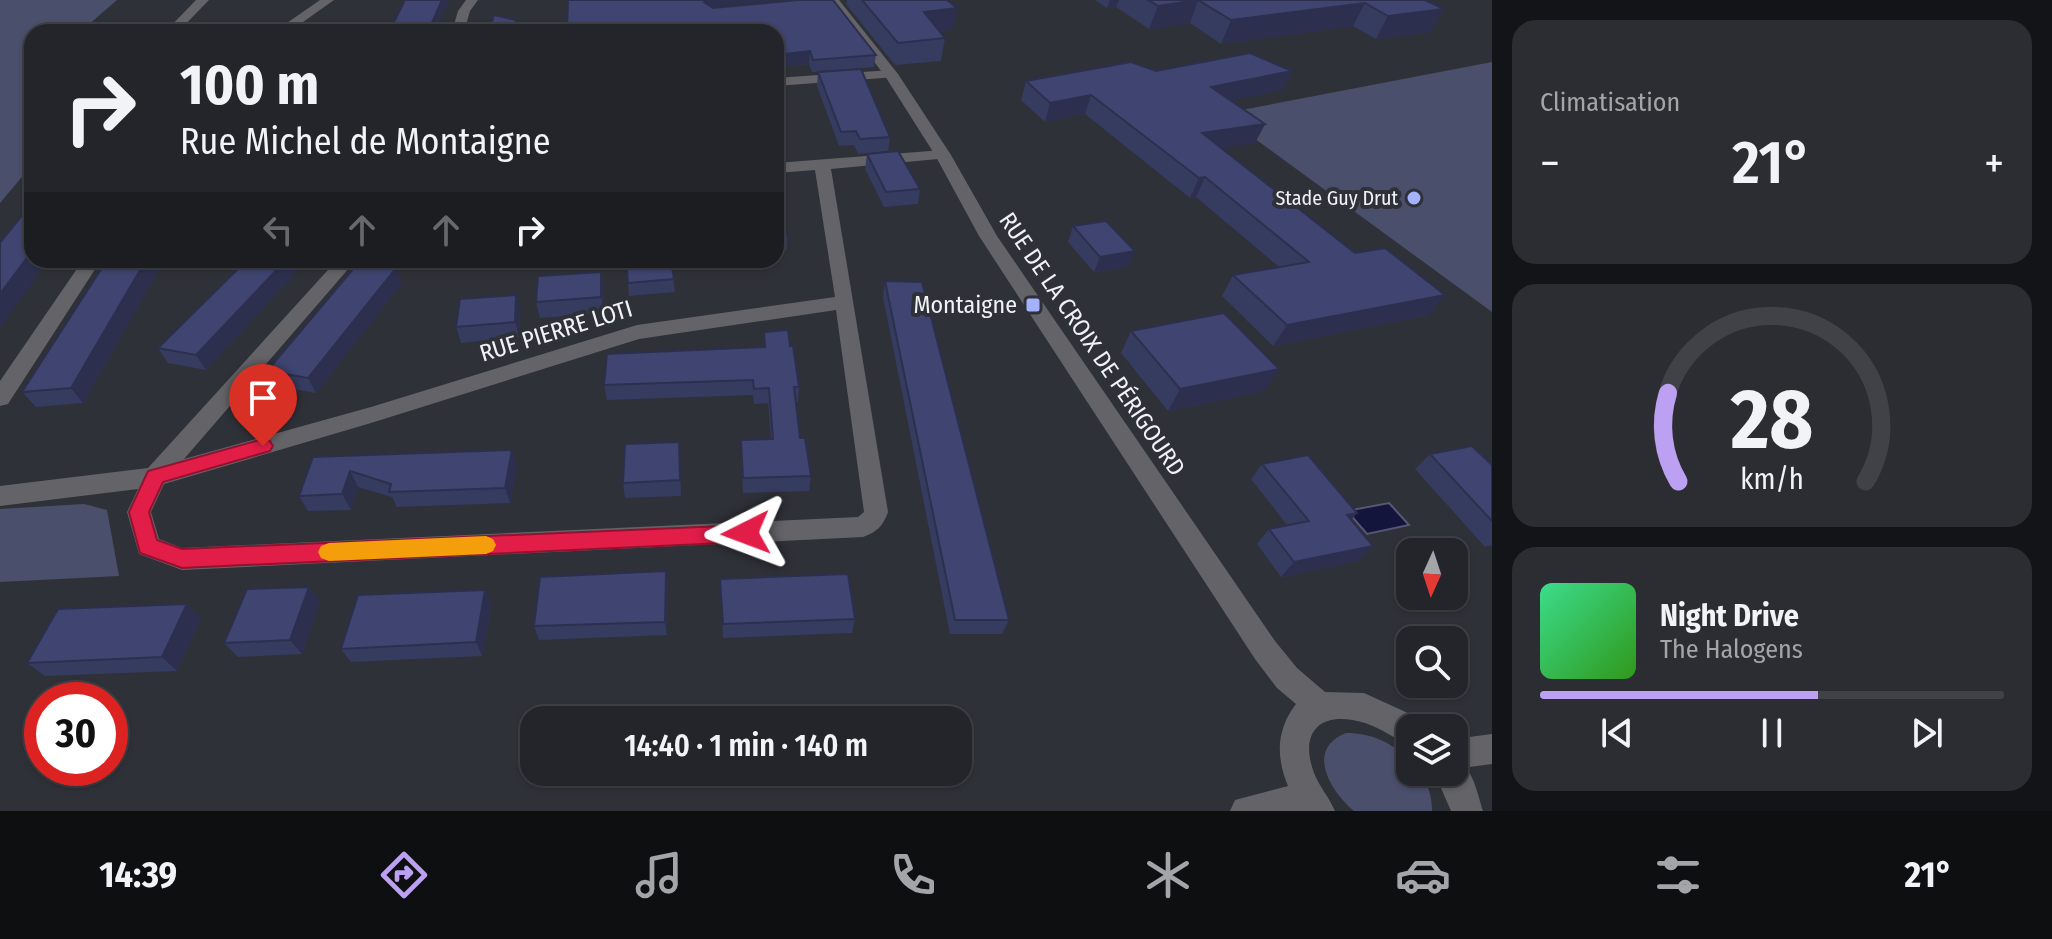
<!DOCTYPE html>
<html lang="fr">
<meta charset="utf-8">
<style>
body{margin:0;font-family:"Fira Sans Condensed",sans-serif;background:#2b2d32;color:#f1f3f6;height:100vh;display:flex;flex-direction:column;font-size:30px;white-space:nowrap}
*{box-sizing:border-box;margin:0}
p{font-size:26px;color:#a3a5a8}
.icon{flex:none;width:44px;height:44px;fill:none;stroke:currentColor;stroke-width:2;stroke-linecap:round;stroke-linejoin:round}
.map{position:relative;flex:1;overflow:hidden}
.side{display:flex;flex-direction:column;gap:20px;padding:20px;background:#131417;width:560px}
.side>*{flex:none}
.hud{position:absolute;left:24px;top:24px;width:760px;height:244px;border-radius:24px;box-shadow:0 2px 6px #0004,0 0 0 2px #404247;background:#23252a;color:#f1f3f6;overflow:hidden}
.needle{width:52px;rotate:183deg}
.controls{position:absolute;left:1396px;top:538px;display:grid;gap:16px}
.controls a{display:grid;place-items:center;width:72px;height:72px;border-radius:16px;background:#23252a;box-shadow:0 2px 6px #0004,0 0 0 2px #404247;font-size:40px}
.speed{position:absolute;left:24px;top:682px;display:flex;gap:16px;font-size:40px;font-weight:700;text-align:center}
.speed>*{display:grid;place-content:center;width:104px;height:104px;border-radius:50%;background:#23252a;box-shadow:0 2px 6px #0004,0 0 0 2px #404247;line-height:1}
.speed .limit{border:12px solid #d22;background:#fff;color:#111}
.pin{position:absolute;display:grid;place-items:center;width:68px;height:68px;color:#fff;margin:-82px -34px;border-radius:50% 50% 50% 0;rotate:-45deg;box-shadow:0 0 8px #0007}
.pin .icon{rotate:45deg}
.me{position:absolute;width:88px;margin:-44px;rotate:267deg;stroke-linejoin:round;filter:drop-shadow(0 0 6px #0008)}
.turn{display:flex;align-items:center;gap:28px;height:168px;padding:0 24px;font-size:36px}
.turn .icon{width:104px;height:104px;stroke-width:2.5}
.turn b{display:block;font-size:56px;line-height:68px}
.lanes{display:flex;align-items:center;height:76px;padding:0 24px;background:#0003;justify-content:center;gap:40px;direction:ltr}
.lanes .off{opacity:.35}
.big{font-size:60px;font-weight:600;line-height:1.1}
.side .card{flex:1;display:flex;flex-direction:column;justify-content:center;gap:12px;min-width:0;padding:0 28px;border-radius:24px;background:#2b2d32}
.side .dial{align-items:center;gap:0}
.dial svg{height:208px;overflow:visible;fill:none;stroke:#404247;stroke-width:7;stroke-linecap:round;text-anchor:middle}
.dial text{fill:#f1f3f6;stroke:none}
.song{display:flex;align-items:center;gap:24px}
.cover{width:96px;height:96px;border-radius:12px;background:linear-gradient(135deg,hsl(150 70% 55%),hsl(110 70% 35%))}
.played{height:8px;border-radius:4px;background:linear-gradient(90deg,#bca0f2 60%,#404247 60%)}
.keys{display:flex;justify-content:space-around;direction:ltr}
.heat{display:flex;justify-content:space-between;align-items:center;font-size:44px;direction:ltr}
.trip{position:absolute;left:520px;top:706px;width:452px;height:80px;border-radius:24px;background:#23252a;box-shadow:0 2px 6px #0004,0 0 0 2px #404247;font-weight:600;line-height:80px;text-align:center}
.tab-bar{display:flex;height:128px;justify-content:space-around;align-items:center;background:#0e0f11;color:#a3a5a8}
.tab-bar .icon{width:56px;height:56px}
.tab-bar .active{color:#bca0f2}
.tab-bar b{font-size:36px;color:#f1f3f6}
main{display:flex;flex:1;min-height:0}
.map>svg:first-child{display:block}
.green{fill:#4a4f6c}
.water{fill:#14153c;stroke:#565774;stroke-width:2}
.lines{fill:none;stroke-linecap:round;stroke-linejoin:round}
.minor{fill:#646468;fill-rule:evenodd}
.tertiary{fill:#646468;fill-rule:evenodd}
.wall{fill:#363b60}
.shaded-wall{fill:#2c304e}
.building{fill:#3f4570;stroke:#2c304e;stroke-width:2}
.route{fill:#e11d48;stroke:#92132f;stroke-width:2}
.slow{fill:#f59e0b}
.poi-dot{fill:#a5b1fc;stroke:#2f3138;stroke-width:3}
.labels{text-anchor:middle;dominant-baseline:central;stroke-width:8;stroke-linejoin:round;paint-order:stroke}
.far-poi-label{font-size:20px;fill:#f1f2f7;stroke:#2f3138;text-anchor:end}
.poi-label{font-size:24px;fill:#f1f2f7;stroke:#2f3138;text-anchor:end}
.street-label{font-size:24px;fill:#f1f2f7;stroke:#2f3138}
</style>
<main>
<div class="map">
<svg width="1492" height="811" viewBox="0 0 1492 811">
<rect width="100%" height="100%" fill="#2f3138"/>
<path class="green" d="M 0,0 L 117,0 L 80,32 L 32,32 L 32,74 L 23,82 L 32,87 L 32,165 L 0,203 Z
M 1492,62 L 1492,312 L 1221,114 Z
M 84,504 L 107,510 L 119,576 L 0,582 L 0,509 Z
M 1346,733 C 1372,733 1390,742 1410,760 L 1410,772 L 1420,772 C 1428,784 1432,796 1432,811 L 1354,811 C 1330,791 1305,749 1346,733 Z"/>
<path class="water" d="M 1389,503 L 1409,525 L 1367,534 L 1347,511 Z"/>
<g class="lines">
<path class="minor" d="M 196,0 L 209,0 L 178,32 L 165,32 Z
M 320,0 L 334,0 L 289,32 L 274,32 Z
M 466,0 L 478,0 L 470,11 L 464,32 L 452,32 L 458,11 Z
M 891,70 L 898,74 L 896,77 L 776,86 L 776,78 Z
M 943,150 L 951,155 L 949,158 L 831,169 L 888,512 C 883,526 877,532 863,537 L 182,570 L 139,554 L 127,512 L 138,489 L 0,506 L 0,486 L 148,468 L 337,260 L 356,260 L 184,459 L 371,407 L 637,325 L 835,297 L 815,170 L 776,173 L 776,163 ZM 836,310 L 864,512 L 858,517 L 182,548 L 159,539 L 151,512 L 164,484 L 371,423 L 639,339 Z
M 83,260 L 101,260 L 8,404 L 0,406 L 0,381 Z
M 1492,734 L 1492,764 L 1454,769 L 1454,739 Z"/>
<path class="tertiary" d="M 827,0 L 839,0 L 898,74 L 951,155 L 997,236 L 1275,641 L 1297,668 L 1325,692 L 1364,693 L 1421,719 L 1424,728 L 1410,728 L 1410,745 C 1395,739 1381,728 1365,723 C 1323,710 1298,729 1314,773 C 1319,786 1329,797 1335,811 L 1230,811 L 1235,800 L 1288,786 C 1276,757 1276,730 1296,704 L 1277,688 L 1255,659 L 979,236 L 935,155 L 885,76 Z
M 1454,758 C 1473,766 1477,793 1483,811 L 1451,811 L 1434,772 L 1454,772 Z"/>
</g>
<path class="wall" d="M 405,0 L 449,0 L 435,32 L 389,32 Z
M 847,0 L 947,0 L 953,29 L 939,31 L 945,38 L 941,61 L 895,65 L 846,4 Z
M 1095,0 L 1425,0 L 1444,9 L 1430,32 L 1376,39 L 1353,26 L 1221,44 L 1190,23 L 1149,29 L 1116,7 L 1107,8 Z
M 713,6 L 711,7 L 876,55 L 874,67 L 824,71 L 890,137 L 888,151 L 858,154 L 854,145 L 839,146 L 817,86 L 818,72 L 812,72 L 809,64 L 776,67 L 776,32 L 568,32 L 567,29 Z
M 1156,71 L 1292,71 L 1282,90 L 1231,100 L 1265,124 L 1255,143 L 1221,148 L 1429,315 L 1273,346 L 1222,296 L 1233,275 L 1279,267 L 1196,197 L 1190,198 L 1085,114 L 1045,122 L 1021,100 L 1026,81 Z
M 867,154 L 920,189 L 918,204 L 884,207 L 865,169 Z
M 776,194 L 787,235 L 787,250 L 776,251 Z
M 1073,226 L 1128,267 L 1094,272 L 1068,242 Z
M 107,260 L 164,260 L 83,403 L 36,407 L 22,392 Z
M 247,260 L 296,260 L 300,268 L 206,370 L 168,363 L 158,348 Z
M 671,260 L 675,292 L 629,296 L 628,283 Z
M 601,272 L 603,287 L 604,313 L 540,318 L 536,302 Z
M 885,281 L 1009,620 L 1002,634 L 950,634 L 883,297 Z
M 402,283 L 316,393 L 276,386 L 267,371 Z
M 520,311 L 519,337 L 461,343 L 456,327 Z
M 1131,331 L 1264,391 L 1168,411 L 1121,353 Z
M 764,332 L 790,346 L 799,387 L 798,402 L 796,402 L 800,438 L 811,476 L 809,491 L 743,493 L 741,440 L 771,439 L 768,403 L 754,404 L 753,395 L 607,400 L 604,385 L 764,347 Z
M 679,442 L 681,496 L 625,498 L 623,483 Z
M 1430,454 L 1492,465 L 1492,545 L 1485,547 L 1415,469 Z
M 313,457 L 517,466 L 510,503 L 397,507 L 392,497 L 358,487 L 351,510 L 308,511 L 299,496 Z
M 1262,464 L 1357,513 L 1351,520 L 1373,546 L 1358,561 L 1281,577 L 1257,544 L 1269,529 L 1287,525 L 1251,479 Z
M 666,571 L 668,586 L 667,635 L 539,640 L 534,626 Z
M 720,579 L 855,619 L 852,633 L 723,638 Z
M 309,587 L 320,601 L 302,654 L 238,657 L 224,643 Z
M 187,604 L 201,619 L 177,671 L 45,676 L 27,663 Z
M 492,604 L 482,656 L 351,662 L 341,649 Z"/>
<path class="shaded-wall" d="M 442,0 L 449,0 L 435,32 L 432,32 L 430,27 Z
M 706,0 L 784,0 L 713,6 L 704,14 L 704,2 Z
M 1110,0 L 1119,0 L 1116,7 L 1107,8 Z
M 1198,0 L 1190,23 L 1149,29 L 1158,6 Z
M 1365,3 L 1353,26 L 1221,44 L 1231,20 Z
M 957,8 L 953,29 L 921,34 L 924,12 Z
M 1444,9 L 1430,32 L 1376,39 L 1388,16 Z
M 810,51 L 809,64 L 776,67 L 776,55 Z
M 1292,71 L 1282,90 L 1203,106 L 1211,87 Z
M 1091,95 L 1085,114 L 1045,122 L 1050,103 Z
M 1265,124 L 1255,143 L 1194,153 L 1202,133 Z
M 1205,177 L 1196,197 L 1190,198 L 1199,178 Z
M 32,251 L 32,260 L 48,260 L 0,328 L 0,294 Z
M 1135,251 L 1128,267 L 1094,272 L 1100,257 Z
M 146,260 L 164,260 L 83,403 L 71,388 Z
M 286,260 L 296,260 L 300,268 L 206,370 L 196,355 Z
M 396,268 L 402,283 L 316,393 L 308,378 Z
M 601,272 L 603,287 L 604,313 L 601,297 Z
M 516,295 L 520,311 L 519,337 L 515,322 Z
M 1445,295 L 1429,315 L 1273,346 L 1287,325 Z
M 1279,369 L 1264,391 L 1168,411 L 1180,389 Z
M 512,450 L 517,466 L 510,503 L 505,488 Z
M 350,471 L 358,487 L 351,510 L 342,494 Z
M 1357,513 L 1344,528 L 1347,515 Z
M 1373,546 L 1358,561 L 1281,577 L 1294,562 Z
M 666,571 L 668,586 L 667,635 L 665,622 Z
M 309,587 L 320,601 L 302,654 L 290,640 Z
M 485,590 L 492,604 L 482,656 L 476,642 Z
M 187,604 L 201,619 L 177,671 L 162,657 Z"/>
<path class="building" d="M 405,0 L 442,0 L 430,27 L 423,28 L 421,32 L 389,32 Z
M 568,0 L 706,0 L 704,2 L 713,8 L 798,0 L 833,0 L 876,55 L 813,60 L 810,51 L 776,55 L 776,32 L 660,32 L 659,27 L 576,31 L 576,28 L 567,29 Z
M 862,0 L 947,0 L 957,8 L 924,12 L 945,38 L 898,43 Z
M 1148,0 L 1198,0 L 1158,6 Z
M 1198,0 L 1425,0 L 1444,9 L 1388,16 L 1365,3 L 1231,20 Z
M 494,15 L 516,20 L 514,32 L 489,32 Z
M 1250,53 L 1292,71 L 1211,87 L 1265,124 L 1202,133 L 1355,253 L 1385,248 L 1445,295 L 1287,325 L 1233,275 L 1309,262 L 1205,177 L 1199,178 L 1091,95 L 1050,103 L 1026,81 L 1131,62 L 1156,71 Z
M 861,69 L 890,137 L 860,139 L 856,131 L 841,132 L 818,72 Z
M 898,151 L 920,189 L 886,192 L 867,154 Z
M 776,194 L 787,235 L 776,236 Z
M 32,203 L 32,251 L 0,294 L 0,243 Z
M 1106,221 L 1135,251 L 1100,257 L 1073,226 Z
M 107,260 L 146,260 L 71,388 L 22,392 Z
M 247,260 L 286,260 L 196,355 L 158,348 Z
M 626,260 L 671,260 L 674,279 L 628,283 Z
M 359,262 L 396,268 L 308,378 L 267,371 Z
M 601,272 L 601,297 L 536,302 L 538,276 Z
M 885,281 L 922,282 L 1009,620 L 955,620 Z
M 516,295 L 515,322 L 456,327 L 460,299 Z
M 1224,313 L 1279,369 L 1180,389 L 1131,331 Z
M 788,330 L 790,346 L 793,346 L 799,387 L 794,387 L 800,438 L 805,438 L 811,476 L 743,478 L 741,440 L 773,439 L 769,388 L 754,389 L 753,380 L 604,385 L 607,354 L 765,347 L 764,332 Z
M 679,442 L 680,480 L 623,483 L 625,444 Z
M 1472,446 L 1492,465 L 1492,521 L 1430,454 Z
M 512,450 L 505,488 L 389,492 L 391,484 L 350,471 L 342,494 L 299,496 L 313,457 Z
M 1308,455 L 1357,513 L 1347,515 L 1373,546 L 1294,562 L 1269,529 L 1309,521 L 1262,464 Z
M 666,571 L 665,622 L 534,626 L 540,577 Z
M 848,574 L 855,619 L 723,624 L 720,579 Z
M 309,587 L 290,640 L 224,643 L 247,589 Z
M 485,590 L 476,642 L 341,649 L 358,595 Z
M 187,604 L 162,657 L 27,663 L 58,609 Z"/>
<path class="route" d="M 263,439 L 270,441 L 273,446 L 270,451 L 163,482 L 149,512 L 157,540 L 182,549 L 746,525 L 754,527 L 757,533 L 754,540 L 746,542 L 182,568 L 140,553 L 129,512 L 148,471 Z"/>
<path class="slow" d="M 486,536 L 493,539 L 496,545 L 493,551 L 486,554 L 329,561 L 321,558 L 318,552 L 321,546 L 329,543 Z"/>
<g class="poi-dot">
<circle cx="1414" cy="198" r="8"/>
<rect x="1025" y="297" width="16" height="16" rx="4"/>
</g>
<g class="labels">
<g class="far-poi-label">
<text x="1398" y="198">Stade Guy Drut</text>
</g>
<g class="poi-label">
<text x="1017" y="305">Montaigne</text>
</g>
<g class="street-label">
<text transform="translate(556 331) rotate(-17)">RUE PIERRE LOTI</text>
<text transform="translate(1092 344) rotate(56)">RUE DE LA CROIX DE PÉRIGOURD</text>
</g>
</g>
</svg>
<div class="controls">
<a><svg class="needle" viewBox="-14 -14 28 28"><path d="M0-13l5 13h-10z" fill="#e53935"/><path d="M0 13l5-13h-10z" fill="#a3a5a8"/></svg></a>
<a><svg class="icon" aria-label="search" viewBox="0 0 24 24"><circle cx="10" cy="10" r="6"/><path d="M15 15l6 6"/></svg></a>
<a><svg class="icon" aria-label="layers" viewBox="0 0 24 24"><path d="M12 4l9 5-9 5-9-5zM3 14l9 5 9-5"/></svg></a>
</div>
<div class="speed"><div class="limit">30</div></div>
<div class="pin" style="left:263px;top:446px;background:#d93025"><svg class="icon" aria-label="arrive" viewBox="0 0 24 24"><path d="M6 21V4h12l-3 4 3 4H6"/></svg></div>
<svg class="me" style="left:746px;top:533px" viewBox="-20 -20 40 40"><path d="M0-17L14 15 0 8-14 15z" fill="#e11d48" stroke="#fff" stroke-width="4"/></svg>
<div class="trip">14:40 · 1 min · 140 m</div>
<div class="hud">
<div class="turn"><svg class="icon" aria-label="right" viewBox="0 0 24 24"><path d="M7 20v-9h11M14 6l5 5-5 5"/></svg><div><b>100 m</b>Rue Michel de Montaigne</div></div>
<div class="lanes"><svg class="icon off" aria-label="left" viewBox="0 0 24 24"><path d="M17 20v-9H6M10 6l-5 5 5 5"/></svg><svg class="icon off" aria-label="ahead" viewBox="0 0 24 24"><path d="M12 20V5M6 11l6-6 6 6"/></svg><svg class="icon off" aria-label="ahead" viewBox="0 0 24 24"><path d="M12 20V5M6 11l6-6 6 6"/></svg><svg class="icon" aria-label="right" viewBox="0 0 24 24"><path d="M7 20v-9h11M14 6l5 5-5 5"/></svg></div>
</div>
</div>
<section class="side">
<div class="card"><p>Climatisation</p>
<div class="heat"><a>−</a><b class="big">21°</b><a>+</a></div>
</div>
<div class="card dial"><svg viewBox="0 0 100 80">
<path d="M14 69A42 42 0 1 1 86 69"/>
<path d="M14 69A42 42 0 0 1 10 35" stroke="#bca0f2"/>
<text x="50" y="56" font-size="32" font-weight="700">28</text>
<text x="50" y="72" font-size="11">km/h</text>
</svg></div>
<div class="card">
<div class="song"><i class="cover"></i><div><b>Night Drive</b><p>The Halogens</p></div></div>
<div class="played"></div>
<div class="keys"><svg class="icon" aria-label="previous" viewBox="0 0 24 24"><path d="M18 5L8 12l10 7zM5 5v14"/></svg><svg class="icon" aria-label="pause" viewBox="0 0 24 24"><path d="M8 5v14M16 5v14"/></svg><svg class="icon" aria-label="next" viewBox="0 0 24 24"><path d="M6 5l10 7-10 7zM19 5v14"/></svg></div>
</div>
</section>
</main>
<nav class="tab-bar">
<b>14:39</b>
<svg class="icon active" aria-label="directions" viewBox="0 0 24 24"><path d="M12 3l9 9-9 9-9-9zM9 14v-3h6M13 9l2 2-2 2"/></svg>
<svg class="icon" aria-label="music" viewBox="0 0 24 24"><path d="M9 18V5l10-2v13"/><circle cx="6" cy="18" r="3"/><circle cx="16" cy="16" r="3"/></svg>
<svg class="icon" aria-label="phone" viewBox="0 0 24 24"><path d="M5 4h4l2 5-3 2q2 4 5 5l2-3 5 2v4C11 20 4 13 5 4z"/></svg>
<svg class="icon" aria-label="climate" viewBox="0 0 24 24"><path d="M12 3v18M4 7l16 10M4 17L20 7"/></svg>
<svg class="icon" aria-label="car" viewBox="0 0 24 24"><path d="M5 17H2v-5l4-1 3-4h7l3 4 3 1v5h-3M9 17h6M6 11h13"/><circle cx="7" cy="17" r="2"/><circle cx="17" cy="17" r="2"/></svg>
<svg class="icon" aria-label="filters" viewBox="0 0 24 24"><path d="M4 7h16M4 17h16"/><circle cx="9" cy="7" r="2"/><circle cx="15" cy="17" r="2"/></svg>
<b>21°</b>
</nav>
